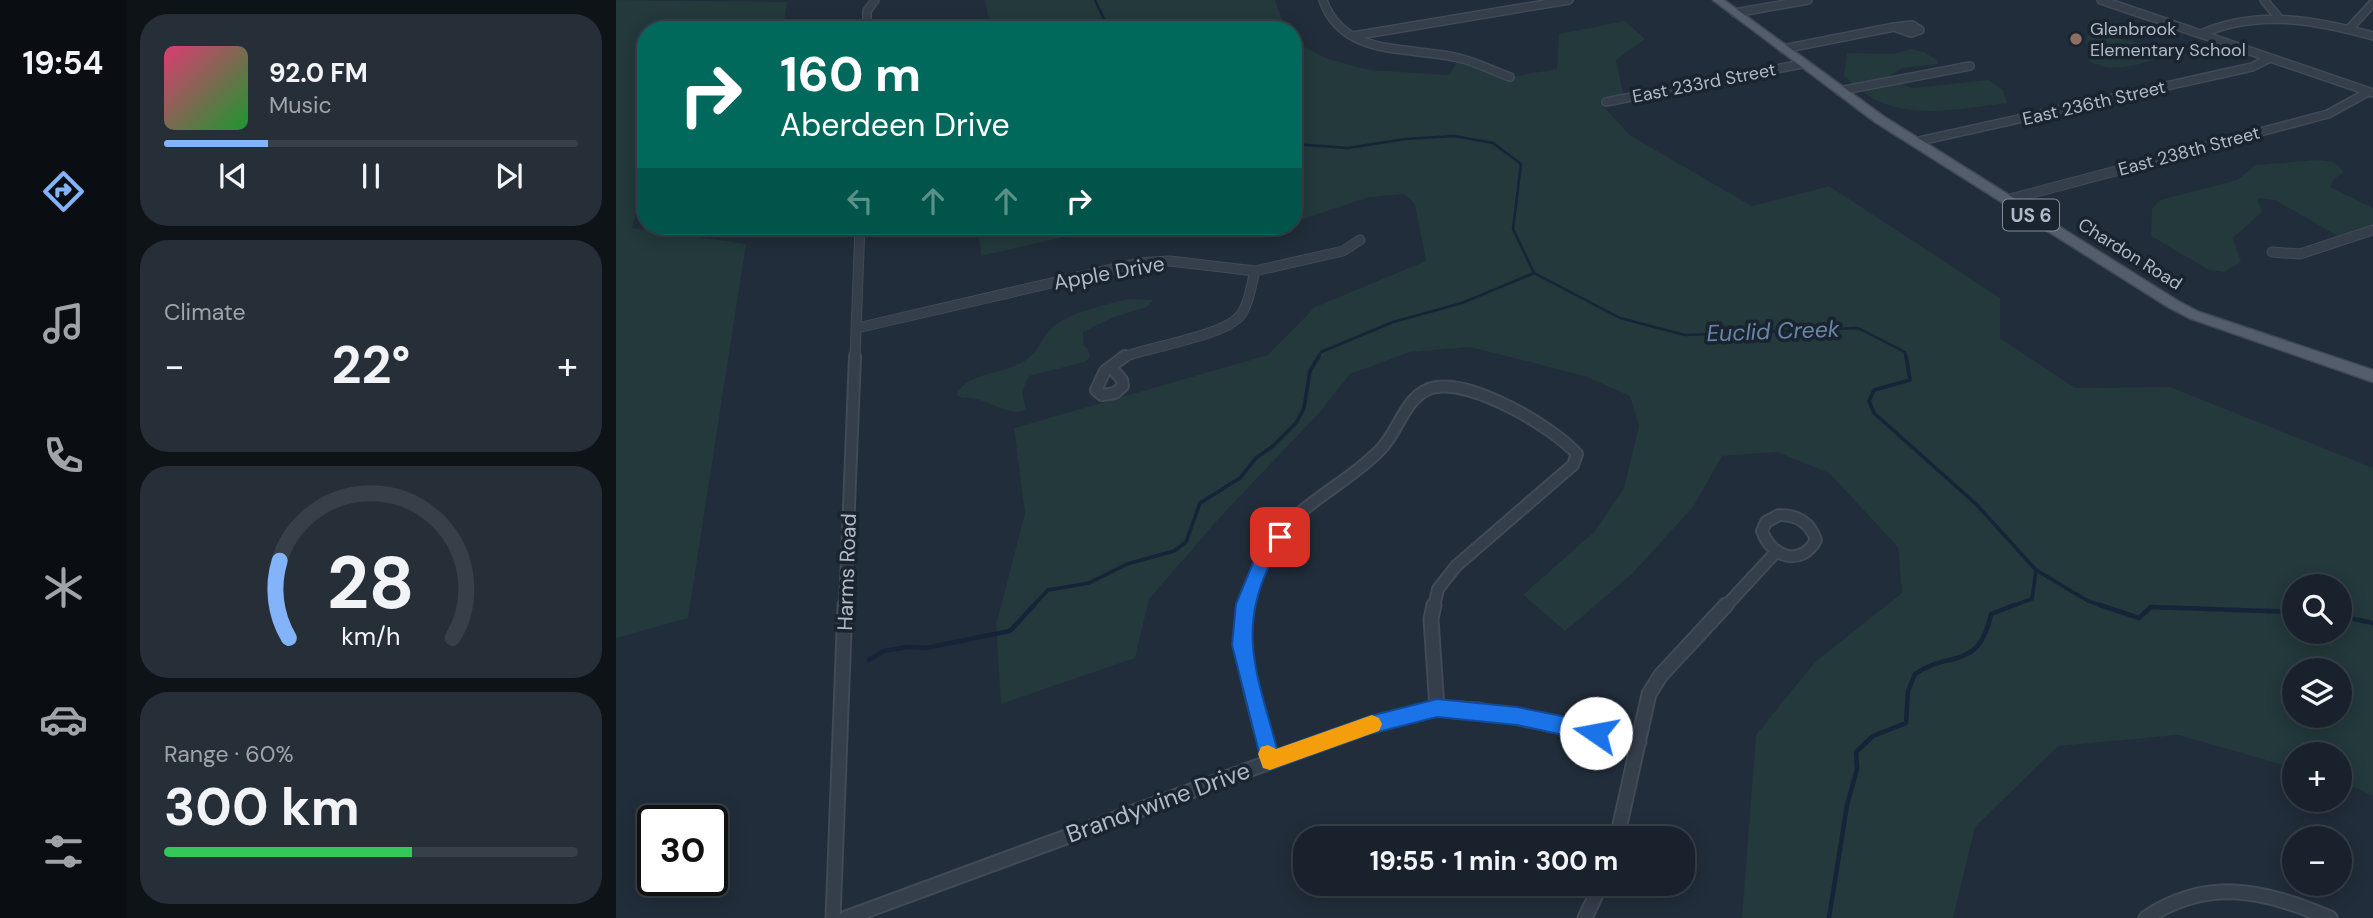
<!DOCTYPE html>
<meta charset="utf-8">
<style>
body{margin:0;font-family:"DM Sans",sans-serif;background:#262f38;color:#f1f3f6;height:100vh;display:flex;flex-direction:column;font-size:26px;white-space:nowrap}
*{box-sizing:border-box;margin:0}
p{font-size:23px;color:#9fa4a9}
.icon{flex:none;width:38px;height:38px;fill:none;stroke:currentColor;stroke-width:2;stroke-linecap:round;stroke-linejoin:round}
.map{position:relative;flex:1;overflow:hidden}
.sheet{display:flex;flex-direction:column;gap:14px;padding:14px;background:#0e1318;width:490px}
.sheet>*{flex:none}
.banner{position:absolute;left:21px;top:21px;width:665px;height:214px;border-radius:28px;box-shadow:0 4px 18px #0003,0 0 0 2px #373f48;background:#00695c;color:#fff;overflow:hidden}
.fabs{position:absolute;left:1666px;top:574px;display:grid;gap:14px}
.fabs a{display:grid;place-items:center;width:70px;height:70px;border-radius:50%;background:#19222c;box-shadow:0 4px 18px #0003,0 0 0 2px #373f48;font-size:35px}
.speed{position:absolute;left:21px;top:805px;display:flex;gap:14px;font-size:35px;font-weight:700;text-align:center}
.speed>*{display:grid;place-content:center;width:91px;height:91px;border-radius:50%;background:#19222c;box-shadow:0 4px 18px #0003,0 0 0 2px #373f48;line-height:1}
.speed .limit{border:4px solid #111;border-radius:10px;background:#fff;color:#111}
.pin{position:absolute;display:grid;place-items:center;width:60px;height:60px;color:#fff;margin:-30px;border-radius:14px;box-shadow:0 4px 10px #0006}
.me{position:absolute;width:77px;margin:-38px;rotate:282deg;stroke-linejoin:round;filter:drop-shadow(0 0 5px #0008)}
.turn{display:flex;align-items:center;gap:24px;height:147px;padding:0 28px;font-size:32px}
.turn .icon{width:91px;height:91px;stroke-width:2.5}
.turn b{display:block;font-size:49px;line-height:60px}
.lanes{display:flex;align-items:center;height:66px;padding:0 28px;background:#0003;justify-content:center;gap:35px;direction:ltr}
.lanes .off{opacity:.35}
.big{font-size:52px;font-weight:700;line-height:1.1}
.sheet .widget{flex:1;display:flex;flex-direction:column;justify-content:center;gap:10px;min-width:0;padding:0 24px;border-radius:28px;background:#262f38}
.sheet .dial{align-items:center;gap:0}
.dial svg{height:182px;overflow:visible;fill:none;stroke:#373f48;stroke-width:7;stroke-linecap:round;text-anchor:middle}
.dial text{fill:#f1f3f6;stroke:none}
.song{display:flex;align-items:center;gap:21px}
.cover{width:84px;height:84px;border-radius:10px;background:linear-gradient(135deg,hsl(340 70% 55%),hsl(130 70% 35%))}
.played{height:7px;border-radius:4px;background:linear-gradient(90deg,#83b3f9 25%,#373f48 25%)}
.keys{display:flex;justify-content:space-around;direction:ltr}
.heat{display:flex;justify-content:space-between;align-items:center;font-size:38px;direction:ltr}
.charge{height:10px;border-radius:5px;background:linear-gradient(90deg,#34c759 60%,#373f48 0)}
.trip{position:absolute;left:677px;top:826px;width:402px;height:70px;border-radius:28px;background:#19222c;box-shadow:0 4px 18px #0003,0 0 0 2px #373f48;font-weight:700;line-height:70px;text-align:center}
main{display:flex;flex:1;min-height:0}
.menu{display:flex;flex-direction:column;width:126px;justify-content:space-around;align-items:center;background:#0a0e12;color:#9fa4a9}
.menu .icon{width:49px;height:49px}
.menu .selected{color:#83b3f9}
.menu b{font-size:32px;color:#f1f3f6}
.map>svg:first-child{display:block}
.green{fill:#23393b;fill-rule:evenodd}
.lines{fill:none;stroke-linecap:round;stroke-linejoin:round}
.stream-far2{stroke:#152438;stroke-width:2.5}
.stream-far1{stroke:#152438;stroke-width:3.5}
.stream{stroke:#152438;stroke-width:4.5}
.minor-far3-casing{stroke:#414a57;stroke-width:10}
.minor-far2-casing{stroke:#414a57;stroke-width:11}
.minor-far1-casing{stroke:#414a57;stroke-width:14}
.minor-casing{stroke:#414a57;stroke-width:17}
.primary-casing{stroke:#414a57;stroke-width:3}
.minor-far3{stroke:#353e4b;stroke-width:7}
.minor-far2{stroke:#353e4b;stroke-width:9}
.minor-far1{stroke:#353e4b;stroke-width:10}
.minor{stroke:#353e4b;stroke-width:13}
.primary{fill:#535d6b;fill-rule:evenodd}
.route{fill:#1a73e8;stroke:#114b97;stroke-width:2}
.slow{fill:#f59e0b}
.education-dot{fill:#8d6e63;stroke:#1a242f;stroke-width:2.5}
.labels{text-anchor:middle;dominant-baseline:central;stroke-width:7;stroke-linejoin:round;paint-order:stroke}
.far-poi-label{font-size:18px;fill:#b0b9c7;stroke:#1a242f;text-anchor:start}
.far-street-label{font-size:18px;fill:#b0b9c7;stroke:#1a242f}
.shield{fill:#1a242f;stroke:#838c99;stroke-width:2}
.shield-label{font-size:19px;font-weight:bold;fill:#b0b9c7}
.street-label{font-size:21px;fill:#b0b9c7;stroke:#1a242f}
.water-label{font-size:23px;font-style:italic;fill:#6884a6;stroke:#1a242f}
.near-street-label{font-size:24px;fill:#b0b9c7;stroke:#1a242f}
</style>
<main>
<nav class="menu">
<b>19:54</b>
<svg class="icon selected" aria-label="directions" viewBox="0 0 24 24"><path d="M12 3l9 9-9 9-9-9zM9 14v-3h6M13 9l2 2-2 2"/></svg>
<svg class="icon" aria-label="music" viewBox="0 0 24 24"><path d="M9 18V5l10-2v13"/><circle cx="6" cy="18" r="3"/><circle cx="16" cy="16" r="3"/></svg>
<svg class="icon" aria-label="phone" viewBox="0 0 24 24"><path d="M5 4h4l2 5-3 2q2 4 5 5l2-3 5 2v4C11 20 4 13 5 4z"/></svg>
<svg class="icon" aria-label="climate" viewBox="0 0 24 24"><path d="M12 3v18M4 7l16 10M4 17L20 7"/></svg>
<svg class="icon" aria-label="car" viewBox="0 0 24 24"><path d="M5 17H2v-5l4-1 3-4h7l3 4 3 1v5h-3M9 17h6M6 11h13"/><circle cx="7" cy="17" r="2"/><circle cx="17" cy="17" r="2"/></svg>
<svg class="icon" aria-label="filters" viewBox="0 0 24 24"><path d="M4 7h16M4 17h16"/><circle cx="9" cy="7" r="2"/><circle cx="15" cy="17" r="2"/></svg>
</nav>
<section class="sheet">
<div class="widget">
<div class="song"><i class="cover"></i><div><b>92.0 FM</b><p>Music</p></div></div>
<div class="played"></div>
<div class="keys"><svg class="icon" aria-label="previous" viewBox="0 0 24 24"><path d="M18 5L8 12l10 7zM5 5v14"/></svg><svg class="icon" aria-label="pause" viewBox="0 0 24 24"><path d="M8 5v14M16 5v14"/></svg><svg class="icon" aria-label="next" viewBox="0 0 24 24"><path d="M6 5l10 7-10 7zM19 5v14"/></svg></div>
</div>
<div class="widget"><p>Climate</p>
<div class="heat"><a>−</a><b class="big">22°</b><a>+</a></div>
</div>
<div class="widget dial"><svg viewBox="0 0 100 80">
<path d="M14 69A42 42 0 1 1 86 69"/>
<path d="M14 69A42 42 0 0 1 10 35" stroke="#83b3f9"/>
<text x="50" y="56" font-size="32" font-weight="700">28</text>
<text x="50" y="72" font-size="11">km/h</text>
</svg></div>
<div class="widget"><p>Range · 60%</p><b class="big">300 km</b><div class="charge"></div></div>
</section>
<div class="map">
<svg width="1757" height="918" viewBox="0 0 1757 918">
<rect width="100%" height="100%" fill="#212d3a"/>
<path class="green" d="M 0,0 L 171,2 L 167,30 L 30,30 L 30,198 L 24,199 L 16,228 L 130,244 L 72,618 L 0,638 Z
M 369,0 L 659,0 L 670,30 L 375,30 Z
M 1009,21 L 1029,39 L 1000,60 L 1008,98 L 984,103 L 1015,136 L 1136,206 L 1213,186 L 1384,298 L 1384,338 L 1459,388 L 1554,387 L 1757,468 L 1757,796 L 1724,781 L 1724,754 L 1678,754 L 1678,768 L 1562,735 L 1442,746 L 1359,827 L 1337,918 L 1126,918 L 1140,735 L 1199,662 L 1286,593 L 1282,547 L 1213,473 L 1161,452 L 1106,456 L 1077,507 L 1017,573 L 949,631 L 907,595 L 979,531 L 1008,488 L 1023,426 L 1014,396 L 969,376 L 854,347 L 794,352 L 734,374 L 703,413 L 606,515 L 533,599 L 519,658 L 385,704 L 380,625 L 409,513 L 398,428 L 652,355 L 699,307 L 810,261 L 799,204 L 788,194 L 753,197 L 684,220 L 677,219 L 677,41 L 712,59 L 754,70 L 833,75 L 843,58 L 894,77 L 941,69 L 943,34 ZM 1678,586 L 1724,586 L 1724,632 L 1678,632 ZM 1678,670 L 1724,670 L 1724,716 L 1678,716 Z
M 1479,33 L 1541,47 L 1556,53 L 1555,55 C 1529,62 1498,76 1473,61 L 1470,36 Z
M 1294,49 L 1308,52 L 1321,60 L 1322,64 L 1286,68 L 1268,79 L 1296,88 L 1373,80 L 1387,90 L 1391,103 C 1351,108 1300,119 1262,101 C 1250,96 1238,84 1228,76 L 1231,53 L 1278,54 Z
M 1701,160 L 1718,162 L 1728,172 L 1718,179 L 1714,187 L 1757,208 L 1757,226 L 1722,236 L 1659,200 L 1641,198 L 1646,212 L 1617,238 L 1625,262 L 1608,272 L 1593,270 L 1535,236 L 1536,209 L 1544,200 L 1621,180 L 1640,165 Z
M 362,226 L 496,226 L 365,256 Z
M 513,299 L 537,300 L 531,307 L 498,317 L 467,332 L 467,345 L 472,349 L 474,357 L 469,362 L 413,376 L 406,392 L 410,410 C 387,417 370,395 346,398 L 340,394 C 356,369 389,376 411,359 C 422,351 425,340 434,330 C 449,313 492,304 513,299 Z"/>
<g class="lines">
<path class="stream-far2" d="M 479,0 L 493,30
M 677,144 L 732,148 L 789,139 L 838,136 L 877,143 L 905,164 L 897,229 L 918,273 L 1004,318 L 1069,335 L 1242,328 L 1289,352 L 1290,358
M 702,358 L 705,352 L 777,322 L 846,303 L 918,273"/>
<path class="stream-far1" d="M 1290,356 L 1294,380 L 1258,390 L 1253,401 L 1258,413 L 1360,504 L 1420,570 L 1472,601 L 1490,607
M 416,607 L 432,590 L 473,583 L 511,564 L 558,551 L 570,542 L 584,503 L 624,478 L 640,458 L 657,446 L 680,423 L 688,408 L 694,371 L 703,356
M 1393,607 L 1416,599 L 1420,570"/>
<path class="stream" d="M 1484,605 L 1523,618 L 1535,607 L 1678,612
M 1724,616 L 1757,623
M 253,660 L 268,651 L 291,647 L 310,648 L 394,631 L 418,605
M 1213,918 L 1231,805 L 1241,769 L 1240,752 L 1257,736 L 1290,723 L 1292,691 L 1299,674 C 1334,650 1363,671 1375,614 L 1399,605"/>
<defs>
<path id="minor-far3" d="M 707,0 C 727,58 793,46 843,58 C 860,62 877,71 894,77
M 1485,0 L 1757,93
M 1648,0 L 1663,18
M 1119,13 L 1192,0
M 1296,25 L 1304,30 L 1295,33 L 1278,27 Z
M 1733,29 L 1757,3
M 251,30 L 251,11 L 259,0
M 1585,34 C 1642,9 1699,20 1757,36
M 737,36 L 953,0
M 1167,49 L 1278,27
M 1223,91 L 1354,66
M 990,102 L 1186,64
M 1299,142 L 1636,67 L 1654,58
M 1542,159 L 1712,114 L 1752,92"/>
<path id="minor-far2" d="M 1390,200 L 1549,158
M 1656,252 L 1684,254 L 1757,230
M 241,328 L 522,263 L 554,261 L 639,271 L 727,251 L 744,240
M 239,358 L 244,226
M 505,358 C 533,346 613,336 626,313 C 634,301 635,285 639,271"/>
<path id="minor-far1" d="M 495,367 L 506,380 L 507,386 L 499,393 L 486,395 L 480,390 L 489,371 L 509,356
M 1163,515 C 1181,515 1194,522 1200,540 C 1185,567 1156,558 1146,531 L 1150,522 Z
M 229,607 L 239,356
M 629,607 C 636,572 657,535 685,512 C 711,490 741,474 765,449 C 783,431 790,392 820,387 C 858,381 936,426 961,454 L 957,465 L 840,566 L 822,589 L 818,607
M 1109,607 L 1160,552"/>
<path id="minor" d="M 629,605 C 622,660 640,709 654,761
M 818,605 L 815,619 L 821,708
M 1001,838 L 1033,694 L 1045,675 L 1110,605
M 217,918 L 229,605
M 230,918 L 754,725 L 821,708 L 863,710 L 1023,742
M 969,918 L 985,884
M 1530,918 C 1593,876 1649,891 1714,918"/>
<path id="primary" d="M 1097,0 L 1108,0 L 1267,116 L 1562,301 L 1583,312 L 1757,370 L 1757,382 L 1573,318 L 1552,307 L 1259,122 Z"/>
</defs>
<use href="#minor-far3" class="minor-far3-casing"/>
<use href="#minor-far2" class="minor-far2-casing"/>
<use href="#minor-far1" class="minor-far1-casing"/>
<use href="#minor" class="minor-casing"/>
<use href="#primary" class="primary-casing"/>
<use href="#minor-far3" class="minor-far3"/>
<use href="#minor-far2" class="minor-far2"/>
<use href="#minor-far1" class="minor-far1"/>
<use href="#minor" class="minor"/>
<use href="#primary" class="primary"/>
</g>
<path class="route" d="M 664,530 L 670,532 L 672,537 C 667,547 659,554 654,564 C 620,633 643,679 661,749 L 754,716 L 821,699 L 901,707 L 980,723 L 987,726 L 990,733 L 987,739 L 980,742 L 901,725 L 821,717 L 754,734 L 654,770 L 647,768 L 616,645 L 620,604 L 639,558 L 658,532 Z"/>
<path class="slow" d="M 756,715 L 763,718 L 766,724 L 763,731 L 654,770 L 647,768 L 642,754 L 645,747 L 652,745 L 660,749 Z"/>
<circle class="education-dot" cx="1460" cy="39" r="7"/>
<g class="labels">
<g class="far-poi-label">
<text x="1474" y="29">Glenbrook<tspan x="1474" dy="21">Elementary School</tspan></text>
</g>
<g class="far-street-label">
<text transform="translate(1088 83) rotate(-11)">East 233rd Street</text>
<text transform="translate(1478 103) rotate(-13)">East 236th Street</text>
<text transform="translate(1573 151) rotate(-15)">East 238th Street</text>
<text transform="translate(1514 254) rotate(32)">Chardon Road</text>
</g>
<rect class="shield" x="1387" y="199.5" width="56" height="31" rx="5"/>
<g class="shield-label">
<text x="1415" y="215">US 6</text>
</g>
<g class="street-label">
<text transform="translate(493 273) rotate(-10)">Apple Drive</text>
<text transform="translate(231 572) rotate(-88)">Harms Road</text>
</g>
<g class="water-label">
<text transform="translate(1157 331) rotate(-2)">Euclid Creek</text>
</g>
<g class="near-street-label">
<text transform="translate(542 802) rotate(-20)">Brandywine Drive</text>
</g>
</g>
</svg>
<div class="fabs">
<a><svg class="icon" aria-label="search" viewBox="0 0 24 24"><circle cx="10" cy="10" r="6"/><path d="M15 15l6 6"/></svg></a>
<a><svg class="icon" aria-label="layers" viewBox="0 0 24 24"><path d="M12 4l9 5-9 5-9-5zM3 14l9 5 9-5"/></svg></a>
<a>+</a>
<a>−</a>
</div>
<div class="speed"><div class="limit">30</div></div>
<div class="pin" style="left:664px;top:537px;background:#d93025"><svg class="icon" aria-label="arrive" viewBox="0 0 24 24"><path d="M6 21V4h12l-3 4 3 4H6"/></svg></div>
<svg class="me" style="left:980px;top:733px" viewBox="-20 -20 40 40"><circle r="19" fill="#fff"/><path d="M0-13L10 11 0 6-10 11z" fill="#1a73e8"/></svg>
<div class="trip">19:55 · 1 min · 300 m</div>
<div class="banner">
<div class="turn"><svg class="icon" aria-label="right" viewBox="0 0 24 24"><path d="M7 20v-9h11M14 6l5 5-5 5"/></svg><div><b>160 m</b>Aberdeen Drive</div></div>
<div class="lanes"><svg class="icon off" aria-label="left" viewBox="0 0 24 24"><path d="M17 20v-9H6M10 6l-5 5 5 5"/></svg><svg class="icon off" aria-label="ahead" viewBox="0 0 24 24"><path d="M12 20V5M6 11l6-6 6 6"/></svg><svg class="icon off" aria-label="ahead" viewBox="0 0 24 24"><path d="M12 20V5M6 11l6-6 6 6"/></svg><svg class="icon" aria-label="right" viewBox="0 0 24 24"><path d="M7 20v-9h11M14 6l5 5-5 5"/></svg></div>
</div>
</div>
</main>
